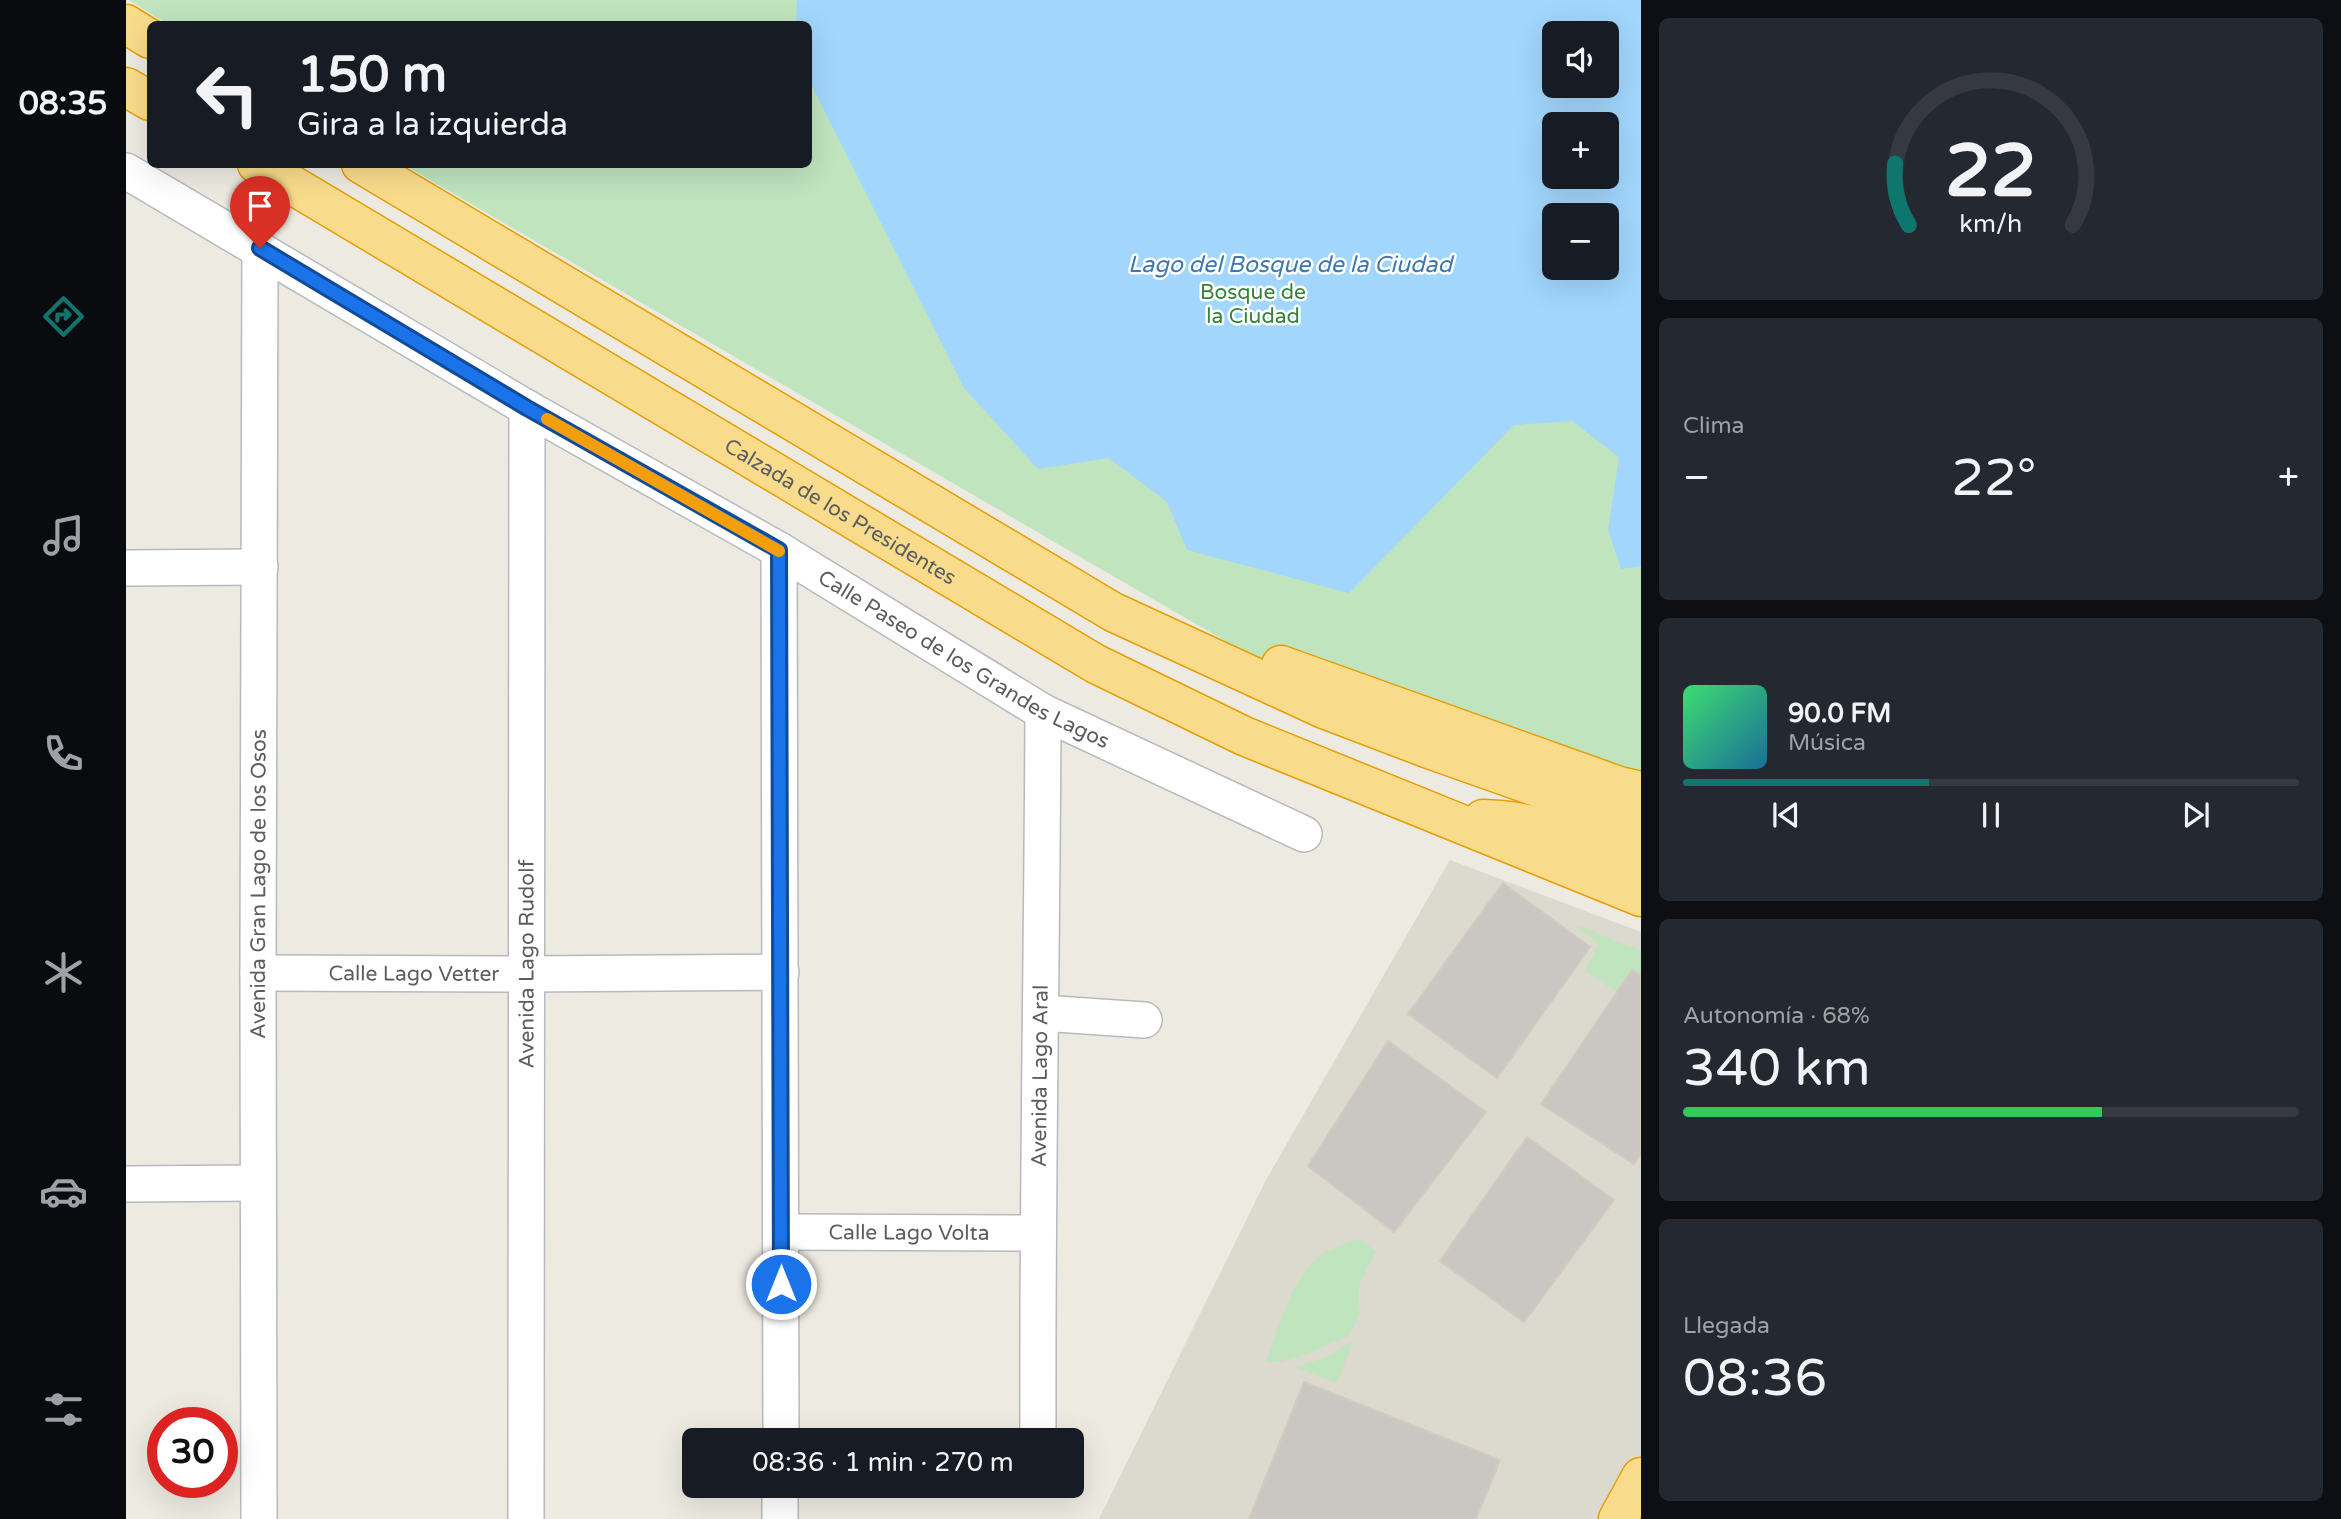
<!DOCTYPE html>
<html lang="es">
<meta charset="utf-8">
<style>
body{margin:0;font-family:"Varela Round",sans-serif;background:#242831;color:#f1f3f6;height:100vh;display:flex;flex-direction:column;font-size:26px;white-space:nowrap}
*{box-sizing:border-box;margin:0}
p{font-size:23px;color:#9ea1a6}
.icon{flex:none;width:38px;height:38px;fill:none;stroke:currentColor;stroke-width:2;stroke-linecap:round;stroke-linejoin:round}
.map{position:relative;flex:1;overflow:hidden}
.sheet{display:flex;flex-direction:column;gap:18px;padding:18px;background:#0d0f14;width:700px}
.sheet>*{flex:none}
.top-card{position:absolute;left:21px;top:21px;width:665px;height:147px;border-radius:10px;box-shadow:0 7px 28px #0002;background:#171b24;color:#f1f3f6;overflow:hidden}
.controls{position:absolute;left:1416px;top:21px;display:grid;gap:14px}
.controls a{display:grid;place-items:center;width:77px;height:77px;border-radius:10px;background:#171b24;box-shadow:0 7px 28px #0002;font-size:35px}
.speed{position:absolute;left:21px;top:1407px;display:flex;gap:14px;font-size:35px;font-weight:700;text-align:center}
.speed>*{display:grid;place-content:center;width:91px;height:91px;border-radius:50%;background:#171b24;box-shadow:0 7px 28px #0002;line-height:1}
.speed .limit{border:10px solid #d22;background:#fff;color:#111}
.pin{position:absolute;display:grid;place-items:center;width:60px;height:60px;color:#fff;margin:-72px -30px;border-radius:50% 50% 50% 0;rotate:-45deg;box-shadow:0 0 7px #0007}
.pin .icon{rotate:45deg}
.me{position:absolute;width:77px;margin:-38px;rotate:0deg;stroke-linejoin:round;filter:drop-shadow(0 0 5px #0008)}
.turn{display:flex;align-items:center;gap:24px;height:147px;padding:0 35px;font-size:32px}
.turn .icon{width:91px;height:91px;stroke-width:2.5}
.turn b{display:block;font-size:49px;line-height:60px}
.big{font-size:52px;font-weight:600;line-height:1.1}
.sheet .card{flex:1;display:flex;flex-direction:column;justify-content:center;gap:10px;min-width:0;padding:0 24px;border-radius:10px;background:#242831}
.sheet .dial{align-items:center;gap:0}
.dial svg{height:182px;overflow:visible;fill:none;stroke:#363941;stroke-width:7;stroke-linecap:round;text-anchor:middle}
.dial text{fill:#f1f3f6;stroke:none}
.song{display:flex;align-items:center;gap:21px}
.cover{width:84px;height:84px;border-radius:10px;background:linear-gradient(135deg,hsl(140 70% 55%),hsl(200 70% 35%))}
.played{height:7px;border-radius:4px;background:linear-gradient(90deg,#0f766e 40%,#363941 40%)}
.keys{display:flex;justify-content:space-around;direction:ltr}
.heat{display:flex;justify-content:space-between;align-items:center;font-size:38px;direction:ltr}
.charge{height:10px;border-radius:5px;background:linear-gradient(90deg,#34c759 68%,#363941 0)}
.trip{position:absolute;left:556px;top:1428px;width:402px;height:70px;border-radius:10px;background:#171b24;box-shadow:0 7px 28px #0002;font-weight:600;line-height:70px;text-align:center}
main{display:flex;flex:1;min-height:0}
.tab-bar{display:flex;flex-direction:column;width:126px;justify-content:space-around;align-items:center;background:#090b0e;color:#9ea1a6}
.tab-bar .icon{width:49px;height:49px}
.tab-bar .on{color:#0f766e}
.tab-bar b{font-size:32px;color:#f1f3f6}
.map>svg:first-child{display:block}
.education{fill:#dcd9cf}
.green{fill:#bfe4be;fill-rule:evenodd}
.water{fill:#a2d6fc;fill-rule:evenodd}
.building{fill:#cac6c1;stroke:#d1cbc0;stroke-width:2}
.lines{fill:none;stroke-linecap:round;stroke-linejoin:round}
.street-casing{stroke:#b7b9be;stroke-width:38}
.highway-casing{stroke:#e69e07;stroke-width:41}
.street{stroke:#fff;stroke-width:35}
.highway{stroke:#f9dc8b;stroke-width:38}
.route-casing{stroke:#114b97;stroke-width:18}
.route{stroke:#1a73e8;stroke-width:12}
.slow{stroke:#f59e0b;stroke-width:12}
.labels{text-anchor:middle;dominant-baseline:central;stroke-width:5;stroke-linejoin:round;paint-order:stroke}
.park-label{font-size:21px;fill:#37833a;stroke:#fff}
.street-label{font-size:21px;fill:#5a5d62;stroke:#fff}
.water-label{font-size:23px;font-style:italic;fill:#4077ad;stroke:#fff}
</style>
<main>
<nav class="tab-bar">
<b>08:35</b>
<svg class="icon on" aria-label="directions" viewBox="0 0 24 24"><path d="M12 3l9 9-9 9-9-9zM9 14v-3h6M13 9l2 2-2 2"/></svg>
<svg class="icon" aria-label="music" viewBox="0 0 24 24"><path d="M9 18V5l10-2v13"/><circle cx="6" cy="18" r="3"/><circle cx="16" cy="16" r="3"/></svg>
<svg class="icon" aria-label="phone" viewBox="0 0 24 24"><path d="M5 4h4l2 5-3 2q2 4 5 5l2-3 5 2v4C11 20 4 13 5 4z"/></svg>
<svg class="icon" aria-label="climate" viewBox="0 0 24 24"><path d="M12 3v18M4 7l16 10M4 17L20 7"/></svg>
<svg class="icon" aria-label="car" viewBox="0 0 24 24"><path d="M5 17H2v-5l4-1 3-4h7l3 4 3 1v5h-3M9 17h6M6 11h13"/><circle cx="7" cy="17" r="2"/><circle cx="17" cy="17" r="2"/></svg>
<svg class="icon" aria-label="filters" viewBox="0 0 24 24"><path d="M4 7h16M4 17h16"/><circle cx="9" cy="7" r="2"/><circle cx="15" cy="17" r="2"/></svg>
</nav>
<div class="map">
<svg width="1515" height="1519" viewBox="0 0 1515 1519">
<rect width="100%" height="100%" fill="#eceae1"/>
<path class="education" d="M 1324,860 L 1515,932 L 1515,1482 L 1499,1519 L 973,1519 L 1140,1180 Z"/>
<path class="green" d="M 3,0 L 1515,0 L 1515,777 L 1189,693 L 278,165 L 682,164 L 682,24 L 41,24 ZM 1428,33 L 1480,33 L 1480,86 L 1428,86 ZM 1428,124 L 1480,124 L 1480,177 L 1428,177 ZM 1428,215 L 1480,215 L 1480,268 L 1428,268 Z
M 1448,924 L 1515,951 L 1515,976 L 1506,970 L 1491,992 L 1459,971 L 1473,944 Z
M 1234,1239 L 1250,1252 L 1234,1282 L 1232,1300 L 1234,1315 L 1222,1336 L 1181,1354 L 1153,1362 L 1140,1362 C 1152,1330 1164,1283 1190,1259 C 1202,1248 1219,1244 1234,1239 Z
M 1227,1341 L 1211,1383 L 1168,1367 L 1196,1359 Z"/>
<path class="water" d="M 671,0 L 1515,0 L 1515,566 L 1495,569 L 1482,530 L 1493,457 L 1446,421 L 1388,425 L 1223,593 L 1061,550 L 1041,502 L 983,458 L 912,469 L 838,388 L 683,80 L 682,24 L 670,24 ZM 1428,33 L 1480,33 L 1480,86 L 1428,86 ZM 1428,124 L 1480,124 L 1480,177 L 1428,177 ZM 1428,215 L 1480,215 L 1480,268 L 1428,268 Z"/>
<path class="building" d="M 1377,883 L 1464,947 L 1371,1078 L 1282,1014 Z
M 1506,970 L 1515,976 L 1515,1153 L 1508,1164 L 1415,1104 Z
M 1262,1041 L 1360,1112 L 1268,1232 L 1182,1166 Z
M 1401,1137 L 1488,1200 L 1398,1322 L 1314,1261 Z
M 1178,1382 L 1374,1460 L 1350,1519 L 1123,1519 Z"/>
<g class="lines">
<defs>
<g id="street">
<path id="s1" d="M 0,171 L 401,408 L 653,550 L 917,712 L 1178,834"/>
<path d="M 653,550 L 655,1440"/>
<path d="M 0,568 L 134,567"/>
<path id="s2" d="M 132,973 L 400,974 L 655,972"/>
<path d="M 916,1013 L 1018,1020"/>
<path d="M 0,1184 L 132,1183"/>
<path id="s3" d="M 655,1232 L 912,1233"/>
<path id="s4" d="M 912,1440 C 911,1197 916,955 917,712"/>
<path id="s5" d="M 133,1519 L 132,973 L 134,249"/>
<path id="s6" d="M 400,1519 L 401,408"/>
<path d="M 654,1519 L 654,1486"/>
</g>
<g id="highway">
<path d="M 0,24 L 24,39"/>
<path d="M 0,87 L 24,101"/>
<path id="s7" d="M 131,164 L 970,664 L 1118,736 L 1515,897"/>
<path d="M 235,164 L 987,612 L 1198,709 L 1303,749 L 1515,824"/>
<path d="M 1155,665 L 1493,786 L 1515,791"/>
<path d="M 1357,819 C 1413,820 1463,842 1515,861"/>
<path d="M 1492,1519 L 1515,1477"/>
</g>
</defs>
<use href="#street" class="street-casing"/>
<use href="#highway" class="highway-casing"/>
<use href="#street" class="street"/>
<use href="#highway" class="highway"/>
</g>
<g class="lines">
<defs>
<path id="route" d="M 134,248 L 401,408 L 653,550 L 655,1284"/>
</defs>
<use href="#route" class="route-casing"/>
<use href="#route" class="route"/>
<path class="slow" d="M 421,419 L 653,551"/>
</g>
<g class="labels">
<g class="park-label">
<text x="1127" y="292">Bosque de<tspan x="1127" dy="24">la Ciudad</tspan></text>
</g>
<g class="street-label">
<text stroke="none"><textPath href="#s7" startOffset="679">Calzada de los Presidentes</textPath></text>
<text stroke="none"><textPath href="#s1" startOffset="970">Calle Paseo de los Grandes Lagos</textPath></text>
<text stroke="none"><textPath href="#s5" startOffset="635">Avenida Gran Lago de los Osos</textPath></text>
<text stroke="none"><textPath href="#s6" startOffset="555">Avenida Lago Rudolf</textPath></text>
<text stroke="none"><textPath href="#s2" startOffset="156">Calle Lago Vetter</textPath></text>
<text stroke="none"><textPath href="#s4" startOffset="364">Avenida Lago Aral</textPath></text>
<text stroke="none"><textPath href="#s3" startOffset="128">Calle Lago Volta</textPath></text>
</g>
<g class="water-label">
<text x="1164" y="265">Lago del Bosque de la Ciudad</text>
</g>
</g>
</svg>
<div class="controls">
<a><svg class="icon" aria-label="sound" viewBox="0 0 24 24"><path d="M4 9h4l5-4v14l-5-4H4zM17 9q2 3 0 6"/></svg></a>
<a>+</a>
<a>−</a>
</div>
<div class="speed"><div class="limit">30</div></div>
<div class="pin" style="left:134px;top:248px;background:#d93025"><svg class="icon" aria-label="arrive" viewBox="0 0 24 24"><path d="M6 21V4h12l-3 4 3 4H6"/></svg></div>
<svg class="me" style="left:655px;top:1284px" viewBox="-20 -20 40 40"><circle r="17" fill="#1a73e8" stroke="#fff" stroke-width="3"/><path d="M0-11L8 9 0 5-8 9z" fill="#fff"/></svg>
<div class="trip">08:36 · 1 min · 270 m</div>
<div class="top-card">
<div class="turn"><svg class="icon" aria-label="left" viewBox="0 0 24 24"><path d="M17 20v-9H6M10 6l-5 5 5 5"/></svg><div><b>150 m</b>Gira a la izquierda</div></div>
</div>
</div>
<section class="sheet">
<div class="card dial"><svg viewBox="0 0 100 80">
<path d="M14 69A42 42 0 1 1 86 69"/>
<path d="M14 69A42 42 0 0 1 8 42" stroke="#0f766e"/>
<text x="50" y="56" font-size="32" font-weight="700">22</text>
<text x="50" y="72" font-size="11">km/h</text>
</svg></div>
<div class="card"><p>Clima</p>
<div class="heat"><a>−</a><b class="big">22°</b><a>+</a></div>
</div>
<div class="card">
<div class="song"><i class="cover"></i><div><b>90.0 FM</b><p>Música</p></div></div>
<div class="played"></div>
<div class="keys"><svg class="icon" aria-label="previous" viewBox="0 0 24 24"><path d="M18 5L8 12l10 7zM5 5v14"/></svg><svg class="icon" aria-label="pause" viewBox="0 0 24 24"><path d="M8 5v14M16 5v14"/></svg><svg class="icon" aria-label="next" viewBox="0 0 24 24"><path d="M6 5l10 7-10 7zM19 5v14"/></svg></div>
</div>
<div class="card"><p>Autonomía · 68%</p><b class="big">340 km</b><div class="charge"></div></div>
<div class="card"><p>Llegada</p><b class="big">08:36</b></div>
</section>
</main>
